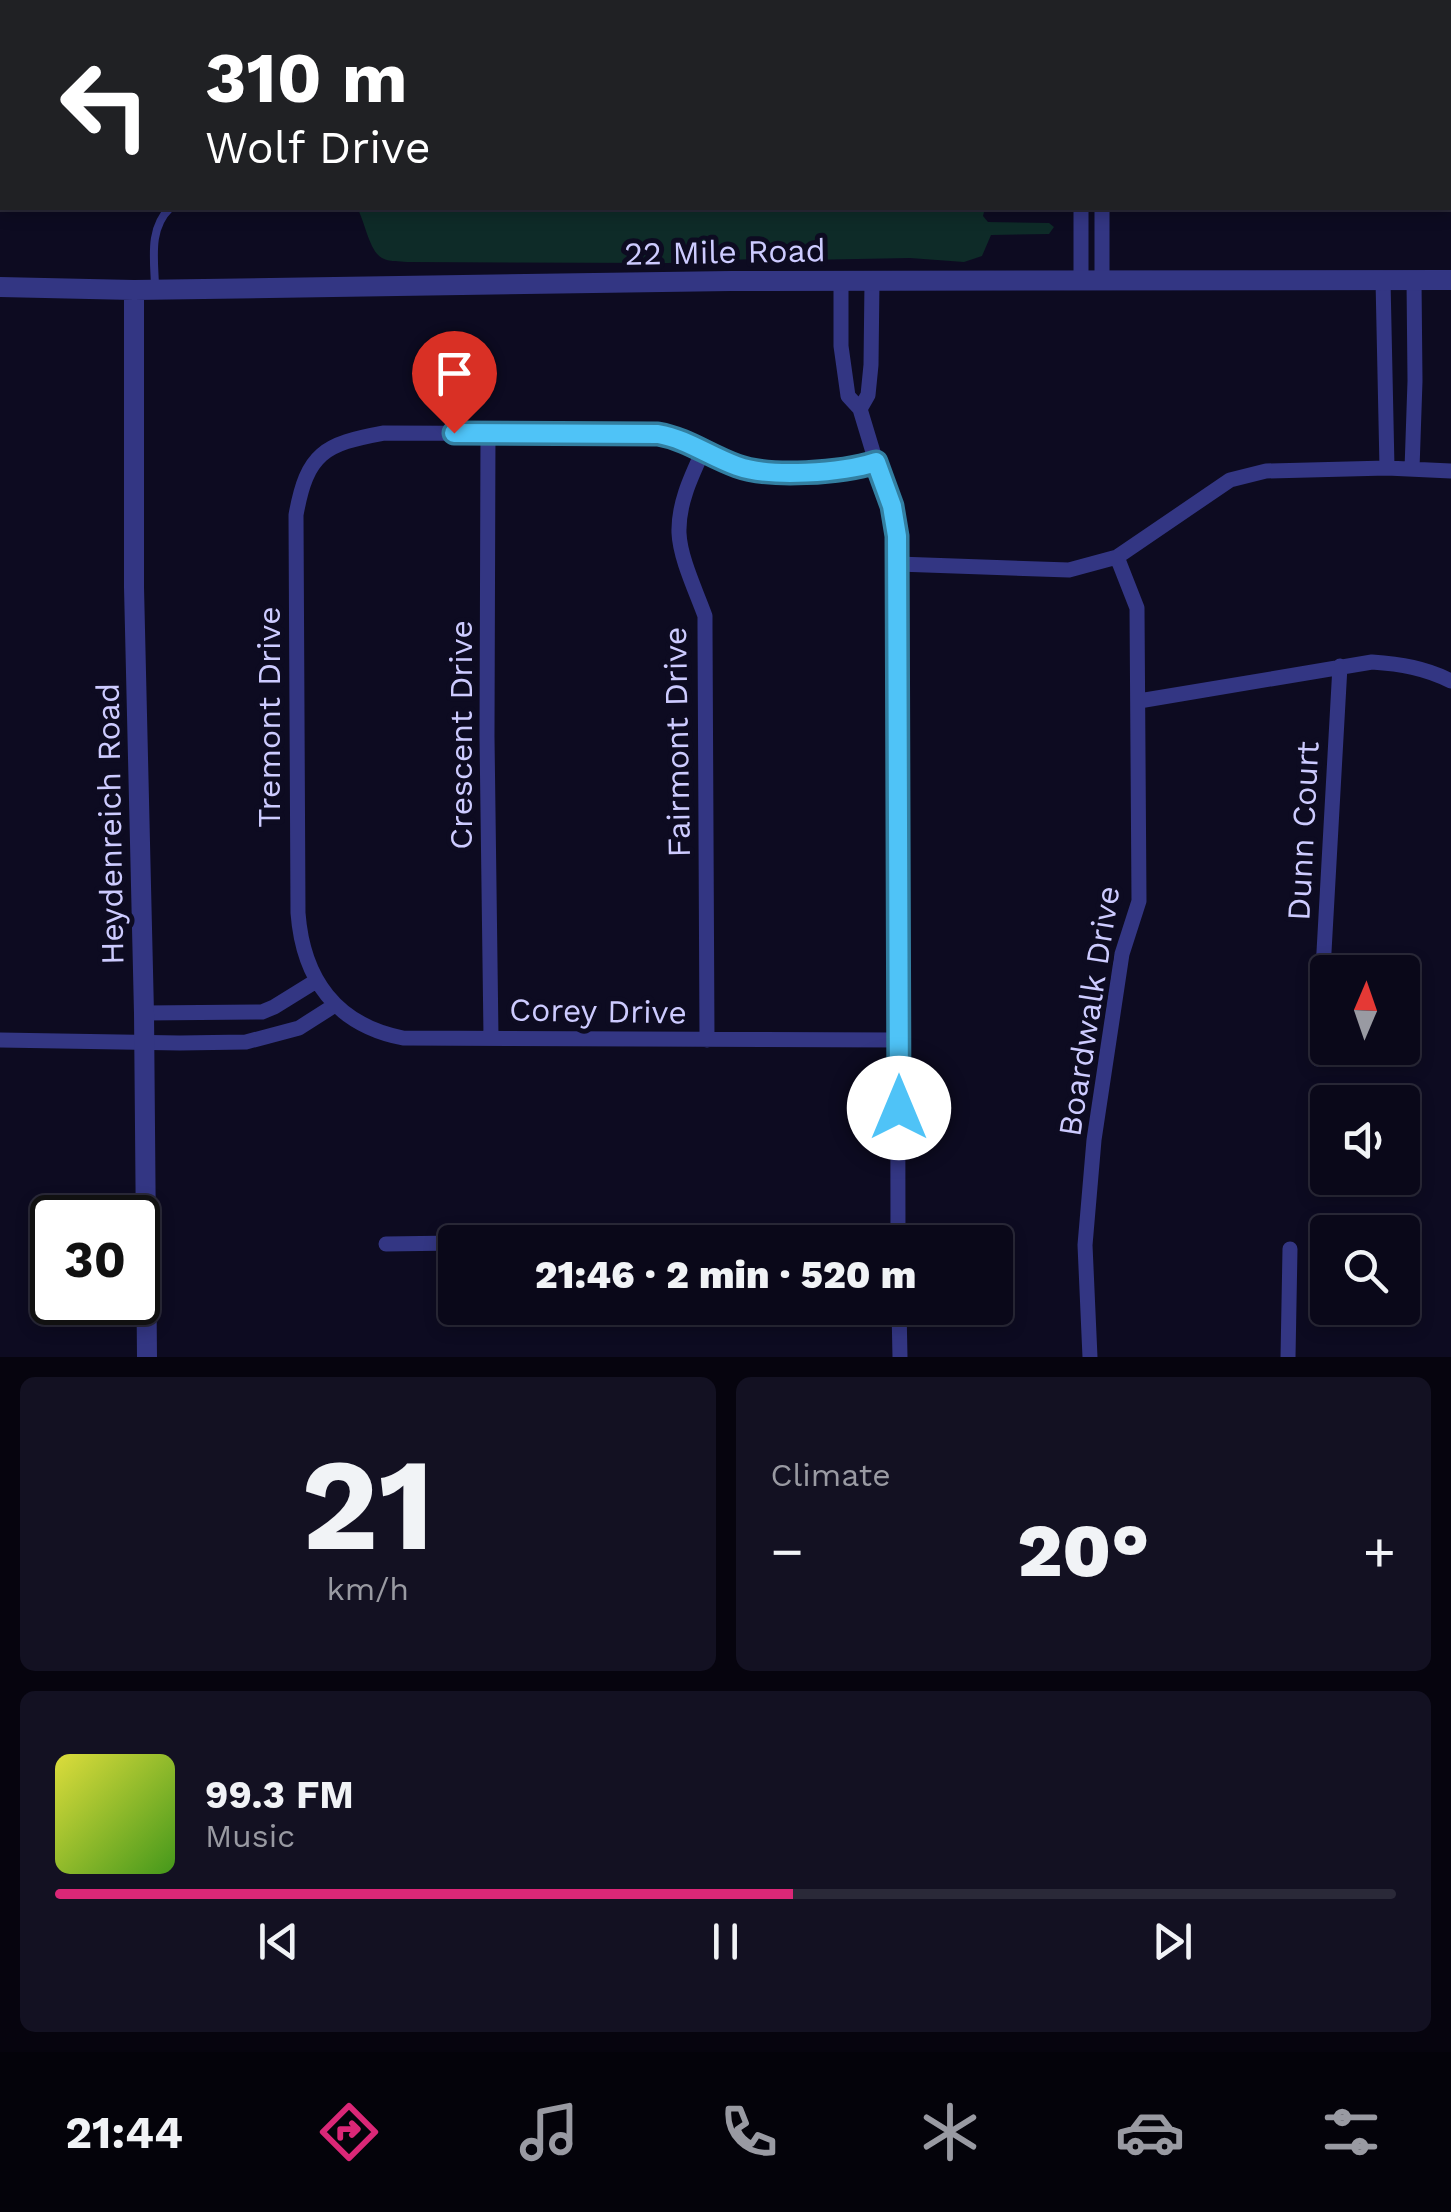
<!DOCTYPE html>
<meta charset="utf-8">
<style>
body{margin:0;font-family:"Work Sans",sans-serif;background:#131122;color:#f1f3f6;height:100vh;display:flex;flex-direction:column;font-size:38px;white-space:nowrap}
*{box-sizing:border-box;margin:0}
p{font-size:32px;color:#999aa2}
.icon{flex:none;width:55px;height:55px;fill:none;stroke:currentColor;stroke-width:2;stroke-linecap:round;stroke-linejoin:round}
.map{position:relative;height:1357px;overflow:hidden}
.panel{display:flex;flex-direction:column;gap:20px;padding:20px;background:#06040e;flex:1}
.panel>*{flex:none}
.top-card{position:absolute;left:0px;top:0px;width:1452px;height:210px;box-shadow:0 5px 15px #0003,0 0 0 2px #2a2938;background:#202124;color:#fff;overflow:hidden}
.needle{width:65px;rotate:2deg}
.fabs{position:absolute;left:1310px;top:955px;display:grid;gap:20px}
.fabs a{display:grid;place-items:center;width:110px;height:110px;border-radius:10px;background:#0a0819;box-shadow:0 5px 15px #0003,0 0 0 2px #2a2938;font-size:50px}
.speed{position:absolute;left:30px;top:1195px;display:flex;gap:20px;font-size:50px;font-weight:700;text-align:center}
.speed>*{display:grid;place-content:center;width:130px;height:130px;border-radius:50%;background:#0a0819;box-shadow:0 5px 15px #0003,0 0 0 2px #2a2938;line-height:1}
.speed .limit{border:5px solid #111;border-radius:15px;background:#fff;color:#111}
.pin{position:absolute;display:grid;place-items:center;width:85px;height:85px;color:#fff;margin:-102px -42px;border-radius:50% 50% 50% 0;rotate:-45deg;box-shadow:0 0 10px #0007}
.pin .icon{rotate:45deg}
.me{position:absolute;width:110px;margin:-55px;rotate:0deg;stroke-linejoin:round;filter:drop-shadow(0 0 8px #0008)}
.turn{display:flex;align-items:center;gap:35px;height:210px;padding:0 40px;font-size:45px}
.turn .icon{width:130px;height:130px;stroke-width:2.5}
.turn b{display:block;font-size:70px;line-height:85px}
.big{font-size:75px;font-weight:800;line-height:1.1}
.panel .card{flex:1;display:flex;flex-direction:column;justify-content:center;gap:15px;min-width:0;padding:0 35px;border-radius:15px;background:#131122}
.panel .dial{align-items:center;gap:0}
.dial b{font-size:130px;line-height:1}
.song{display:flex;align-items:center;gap:30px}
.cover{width:120px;height:120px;border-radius:15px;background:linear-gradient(135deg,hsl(60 70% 55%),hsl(100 70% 35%))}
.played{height:10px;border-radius:5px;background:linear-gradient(90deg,#db2777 55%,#2a2938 55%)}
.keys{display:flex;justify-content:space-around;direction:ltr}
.heat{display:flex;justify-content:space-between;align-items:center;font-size:55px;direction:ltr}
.panel .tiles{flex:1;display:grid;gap:20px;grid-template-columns:1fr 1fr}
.card:last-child{grid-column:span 2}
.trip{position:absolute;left:438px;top:1225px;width:575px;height:100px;border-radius:10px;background:#0a0819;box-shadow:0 5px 15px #0003,0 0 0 2px #2a2938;font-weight:800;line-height:100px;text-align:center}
.tab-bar{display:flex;height:160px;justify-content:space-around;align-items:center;background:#04030a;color:#999aa2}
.tab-bar .icon{width:70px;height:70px}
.tab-bar .selected{color:#db2777}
.tab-bar b{font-size:45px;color:#f1f3f6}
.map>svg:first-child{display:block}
.green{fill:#0e2b28}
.water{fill:#061f3f}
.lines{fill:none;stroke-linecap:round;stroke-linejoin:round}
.service{stroke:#333683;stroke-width:8}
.minor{stroke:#333683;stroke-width:15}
.tertiary{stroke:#333683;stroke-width:20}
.route-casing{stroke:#337fa1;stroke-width:25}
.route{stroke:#4fc3f7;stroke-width:18}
.labels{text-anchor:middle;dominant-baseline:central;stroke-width:10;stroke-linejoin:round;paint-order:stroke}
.street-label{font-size:32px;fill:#cdcbff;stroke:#0d0b21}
</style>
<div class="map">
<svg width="1451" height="1357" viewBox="0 0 1451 1357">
<rect width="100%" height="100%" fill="#0d0b21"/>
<path class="green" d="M 357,208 L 985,208 L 983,216 L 988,222 L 1049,223 L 1054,227 L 1049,234 L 991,235 L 982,256 L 964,262 L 910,258 L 804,260 L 775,258 L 668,263 L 407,262 C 399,261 389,262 382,258 C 369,251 365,221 357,208 Z"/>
<path class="water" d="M 693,0 L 863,0 L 864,2 L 694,2 Z"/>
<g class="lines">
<path class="service" d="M 155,285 C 154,258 149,228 170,208"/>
<path class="minor" d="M 1084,0 L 1084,2
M 1243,0 L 1245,2
M 1102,208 L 1102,281
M 1383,280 L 1387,468
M 841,281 L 841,346 L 848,396 L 860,409 L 876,462 L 892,506 L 897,535 L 898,1242
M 1081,281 L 1081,208
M 860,409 L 868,395 L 871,365 L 872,281
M 488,432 L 487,737 L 491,1037
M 703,451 C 691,477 678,504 679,533 C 680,558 696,591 705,616 L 705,627 L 707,1040
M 876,462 L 842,470 L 758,471 L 739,467 L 672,436 L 635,434 L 384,433 C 324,444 307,453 296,515 L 298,913 C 303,979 336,1025 403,1038 L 899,1040
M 1412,469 L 1415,381 L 1414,280
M 898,564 L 1069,570 L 1117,557 L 1230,480 L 1266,471 L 1387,468 L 1451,471
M 1139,701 L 1372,662 C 1401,664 1425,668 1451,681
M 144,1013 L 262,1012 L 274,1007 L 316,981
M 0,1040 L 180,1043 L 246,1042 L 299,1028 L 335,1005
M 1318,1059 L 1340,666
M 481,1242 L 615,1240 L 666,1242
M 386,1244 L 455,1243
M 899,1308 L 900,1357
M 1090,1357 L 1085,1245 L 1094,1140 L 1122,954 L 1139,901 L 1137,608 L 1117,557
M 1288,1357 L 1290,1249"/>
<path class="tertiary" d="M 0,287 L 134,290 L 731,281 L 1451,280
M 134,290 L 134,587 L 144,1013 L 147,1357"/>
</g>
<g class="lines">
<defs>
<path id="route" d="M 454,433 L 658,434 C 687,439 709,456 737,466 C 770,478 842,473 876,462 L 892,506 L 897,536 L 899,1108"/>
</defs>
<use href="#route" class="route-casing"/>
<use href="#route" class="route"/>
</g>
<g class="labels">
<g class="street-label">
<text transform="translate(725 252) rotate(-1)">22 Mile Road</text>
<text transform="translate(269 717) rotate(-90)">Tremont Drive</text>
<text transform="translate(461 735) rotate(-90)">Crescent Drive</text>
<text transform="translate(677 742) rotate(-91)">Fairmont Drive</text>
<text transform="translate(110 824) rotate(-91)">Heydenreich Road</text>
<text transform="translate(1303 831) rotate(-87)">Dunn Court</text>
<text transform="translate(598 1011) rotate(1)">Corey Drive</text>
<text transform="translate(1089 1011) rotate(-81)">Boardwalk Drive</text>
</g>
</g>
</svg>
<div class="fabs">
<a><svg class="needle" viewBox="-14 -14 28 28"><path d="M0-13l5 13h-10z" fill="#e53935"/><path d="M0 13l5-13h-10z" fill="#999aa2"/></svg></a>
<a><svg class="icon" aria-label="sound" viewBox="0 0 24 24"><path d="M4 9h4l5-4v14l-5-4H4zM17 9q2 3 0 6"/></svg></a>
<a><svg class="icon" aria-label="search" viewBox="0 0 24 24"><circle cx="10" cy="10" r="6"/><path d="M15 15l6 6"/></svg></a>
</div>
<div class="speed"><div class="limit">30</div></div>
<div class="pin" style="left:454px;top:433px;background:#d93025"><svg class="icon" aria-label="arrive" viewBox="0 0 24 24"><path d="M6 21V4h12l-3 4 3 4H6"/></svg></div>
<svg class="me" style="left:899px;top:1108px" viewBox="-20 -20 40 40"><circle r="19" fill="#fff"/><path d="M0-13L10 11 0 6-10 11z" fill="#4fc3f7"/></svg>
<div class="trip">21:46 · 2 min · 520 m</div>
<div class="top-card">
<div class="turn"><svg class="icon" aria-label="left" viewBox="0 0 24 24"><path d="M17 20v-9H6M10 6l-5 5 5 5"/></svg><div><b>310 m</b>Wolf Drive</div></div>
</div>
</div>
<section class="panel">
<div class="tiles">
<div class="card dial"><b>21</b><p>km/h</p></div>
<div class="card"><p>Climate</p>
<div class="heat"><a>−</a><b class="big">20°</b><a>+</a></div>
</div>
<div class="card">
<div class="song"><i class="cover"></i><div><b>99.3 FM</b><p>Music</p></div></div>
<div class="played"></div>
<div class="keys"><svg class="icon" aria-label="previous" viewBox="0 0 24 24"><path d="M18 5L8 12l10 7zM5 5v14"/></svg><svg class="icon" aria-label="pause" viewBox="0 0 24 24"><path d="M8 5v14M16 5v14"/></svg><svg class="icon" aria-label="next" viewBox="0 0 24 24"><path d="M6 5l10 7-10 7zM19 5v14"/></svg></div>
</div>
</div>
</section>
<nav class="tab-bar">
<b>21:44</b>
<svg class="icon selected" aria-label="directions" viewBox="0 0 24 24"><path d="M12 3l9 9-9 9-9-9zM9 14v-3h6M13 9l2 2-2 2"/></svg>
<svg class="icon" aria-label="music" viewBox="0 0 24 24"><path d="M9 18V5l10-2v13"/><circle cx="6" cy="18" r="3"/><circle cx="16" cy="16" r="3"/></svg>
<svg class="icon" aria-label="phone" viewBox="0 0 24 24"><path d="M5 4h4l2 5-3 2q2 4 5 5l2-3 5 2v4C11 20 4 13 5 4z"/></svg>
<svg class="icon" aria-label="climate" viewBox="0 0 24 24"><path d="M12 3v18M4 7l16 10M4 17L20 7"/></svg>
<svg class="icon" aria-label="car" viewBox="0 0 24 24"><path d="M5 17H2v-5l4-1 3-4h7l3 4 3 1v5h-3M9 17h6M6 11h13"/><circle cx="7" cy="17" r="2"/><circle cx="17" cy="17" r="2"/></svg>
<svg class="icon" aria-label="filters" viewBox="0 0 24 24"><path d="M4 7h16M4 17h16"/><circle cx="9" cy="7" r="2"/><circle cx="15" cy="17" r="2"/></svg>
</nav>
